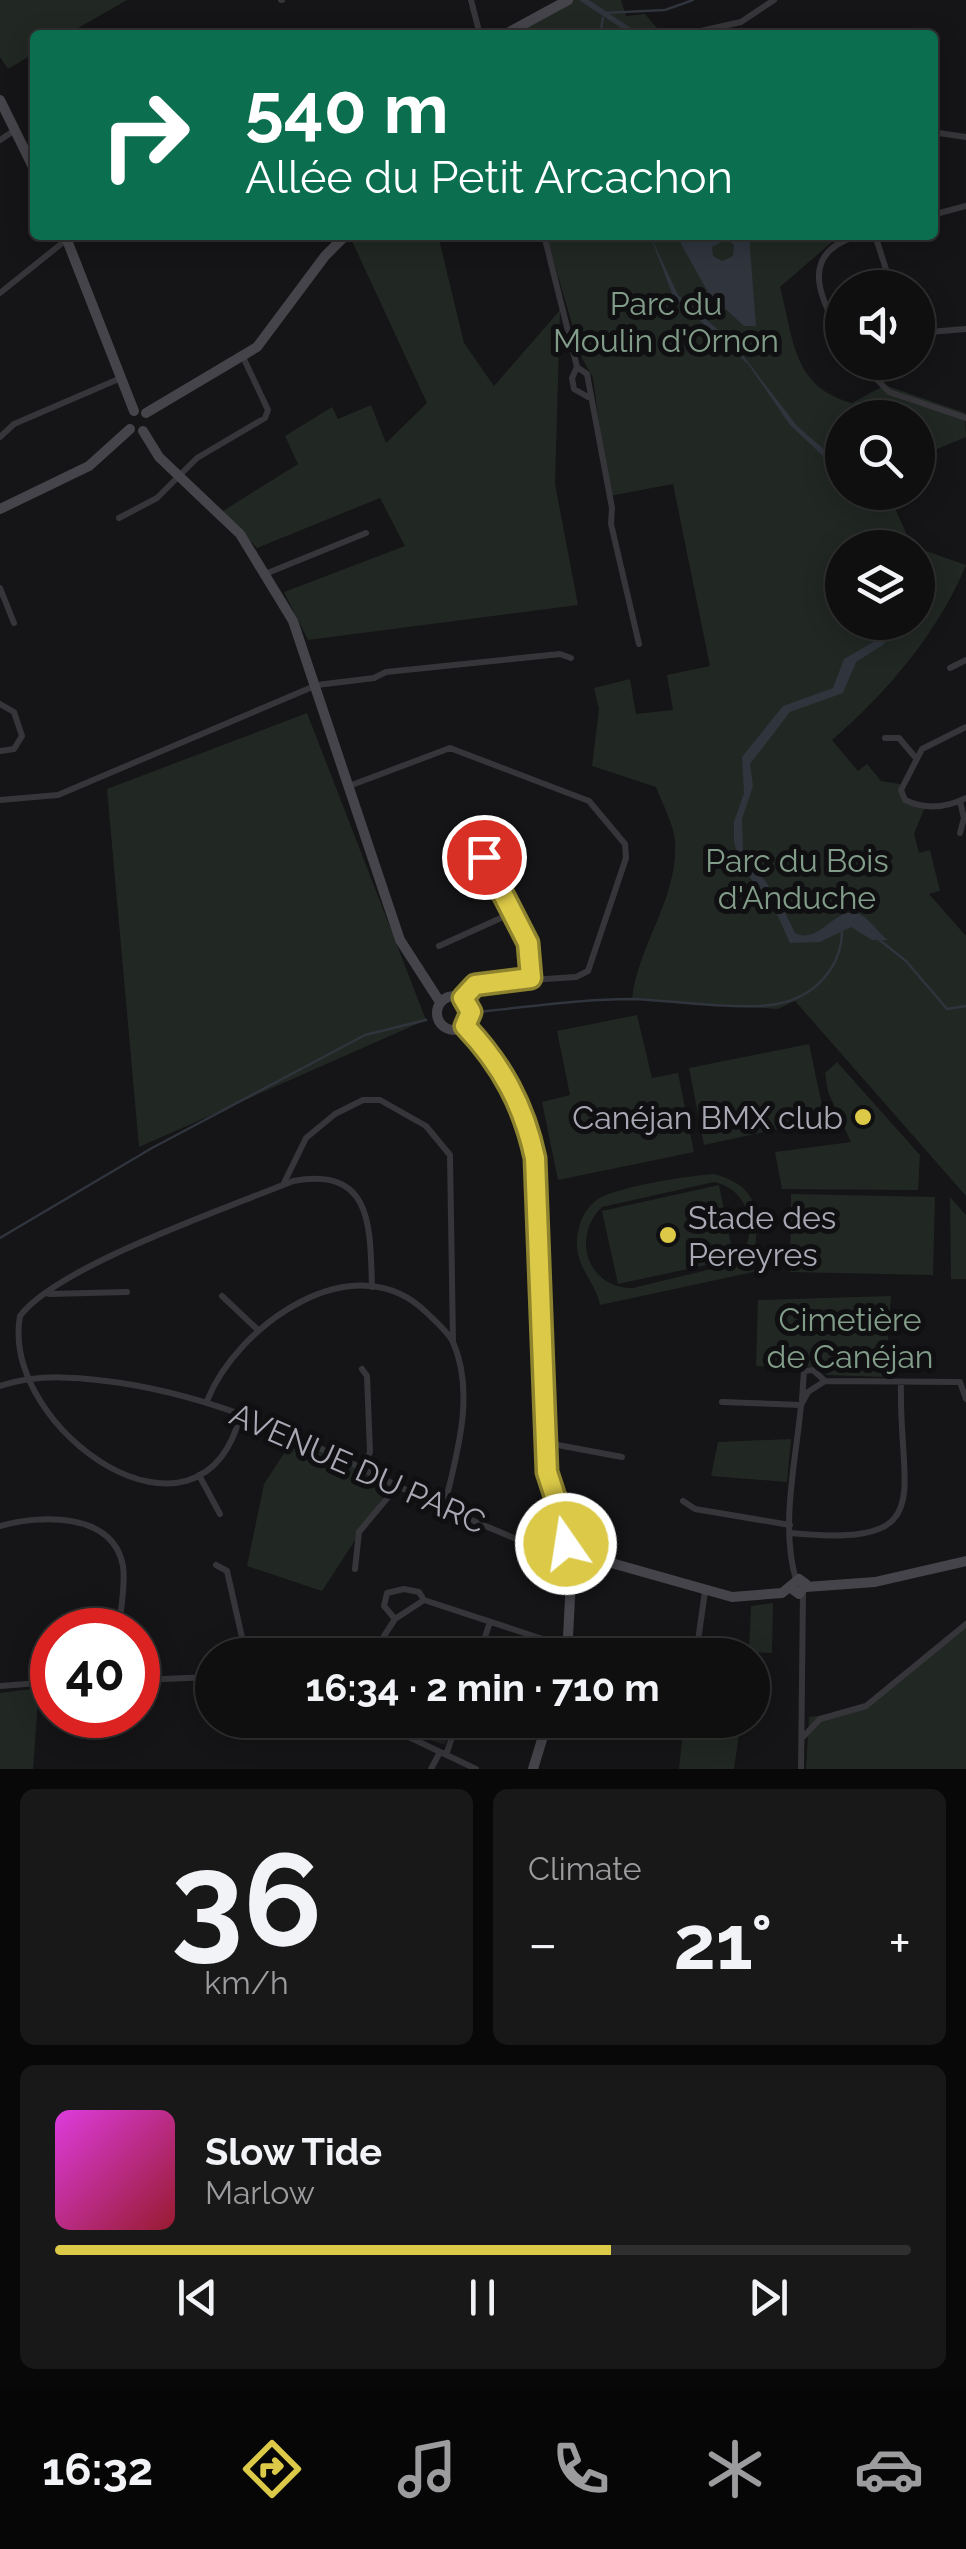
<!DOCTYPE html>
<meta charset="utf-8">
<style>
body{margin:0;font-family:Raleway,sans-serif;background:#191819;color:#f1f3f6;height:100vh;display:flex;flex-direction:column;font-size:38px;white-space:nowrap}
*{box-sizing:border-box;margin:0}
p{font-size:32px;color:#9c9c9f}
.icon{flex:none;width:55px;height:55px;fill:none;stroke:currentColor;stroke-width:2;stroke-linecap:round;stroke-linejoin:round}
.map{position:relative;height:1769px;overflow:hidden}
.details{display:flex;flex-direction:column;gap:20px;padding:20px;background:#090809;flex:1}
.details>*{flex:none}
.guide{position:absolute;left:30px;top:30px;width:908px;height:210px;border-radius:10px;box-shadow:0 5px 25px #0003,0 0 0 2px #302f30;background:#0b6e4f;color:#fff;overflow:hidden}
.controls{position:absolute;left:825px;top:270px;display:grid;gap:20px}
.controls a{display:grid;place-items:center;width:110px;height:110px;border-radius:50%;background:#100f10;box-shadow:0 5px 25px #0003,0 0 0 2px #302f30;font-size:50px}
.speed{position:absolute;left:30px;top:1608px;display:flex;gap:20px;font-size:50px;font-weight:700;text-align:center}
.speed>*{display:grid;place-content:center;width:130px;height:130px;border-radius:50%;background:#100f10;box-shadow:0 5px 25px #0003,0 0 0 2px #302f30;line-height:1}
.speed .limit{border:15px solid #d22;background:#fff;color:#111}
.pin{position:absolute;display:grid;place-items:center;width:85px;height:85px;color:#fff;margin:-42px;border:5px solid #fff;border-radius:50%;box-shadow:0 2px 10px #0007}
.me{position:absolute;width:110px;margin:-55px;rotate:347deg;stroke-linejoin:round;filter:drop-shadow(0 0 8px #0008)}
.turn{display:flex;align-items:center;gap:35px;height:210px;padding:0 50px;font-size:45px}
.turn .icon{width:130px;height:130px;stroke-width:2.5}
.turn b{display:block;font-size:70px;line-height:85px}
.big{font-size:75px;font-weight:700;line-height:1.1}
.details .card{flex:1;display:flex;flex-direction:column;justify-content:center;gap:15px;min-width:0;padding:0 35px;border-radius:15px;background:#191819}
.details .dial{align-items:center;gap:0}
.dial b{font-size:130px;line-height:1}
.song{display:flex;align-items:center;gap:30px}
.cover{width:120px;height:120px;border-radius:15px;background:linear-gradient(135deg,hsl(300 70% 55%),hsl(350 70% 35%))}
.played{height:10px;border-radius:5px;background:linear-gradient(90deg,#dbc947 65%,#302f30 65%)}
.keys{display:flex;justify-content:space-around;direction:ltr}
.heat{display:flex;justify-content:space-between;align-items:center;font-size:55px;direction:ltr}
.details .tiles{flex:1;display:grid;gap:20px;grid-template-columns:1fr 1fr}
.card:last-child{grid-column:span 2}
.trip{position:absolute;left:195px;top:1638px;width:575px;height:100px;border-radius:50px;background:#100f10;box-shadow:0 5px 25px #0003,0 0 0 2px #302f30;font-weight:700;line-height:100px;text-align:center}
.tabs{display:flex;height:160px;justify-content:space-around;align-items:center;background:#060606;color:#9c9c9f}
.tabs .icon{width:70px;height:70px}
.tabs .current{color:#dbc947}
.tabs b{font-size:45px;color:#f1f3f6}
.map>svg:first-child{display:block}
.built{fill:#212123}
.green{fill:#212823;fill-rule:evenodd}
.water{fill:#2f343d;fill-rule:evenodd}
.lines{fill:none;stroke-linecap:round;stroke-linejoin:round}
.stream{stroke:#2f343d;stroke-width:2.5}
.street{stroke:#36363a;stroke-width:6}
.secondary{stroke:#44444a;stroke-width:10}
.route-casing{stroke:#8e832e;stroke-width:25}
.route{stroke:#dbc947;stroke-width:18}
.poi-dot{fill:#dbc947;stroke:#100f11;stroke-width:4}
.labels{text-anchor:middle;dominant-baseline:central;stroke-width:10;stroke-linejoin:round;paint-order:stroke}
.park-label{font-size:32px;fill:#819d89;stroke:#100f11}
.poi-label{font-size:32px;fill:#a8a9b4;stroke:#100f11;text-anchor:end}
.street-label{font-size:32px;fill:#a8a9b4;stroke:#100f11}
</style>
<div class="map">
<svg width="966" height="1769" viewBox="0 0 966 1769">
<rect width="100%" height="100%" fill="#151416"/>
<path class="built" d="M 420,1720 L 453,1720 L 445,1745 L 414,1734 Z"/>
<path class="green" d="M 0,0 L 127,0 L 66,35 L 35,35 L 35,53 L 8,69 L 0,57 Z
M 567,0 L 621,0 L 626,16 L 645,14 L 663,35 L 504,35 Z
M 355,235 L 438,235 L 464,343 L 494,386 L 560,310 L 555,484 L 578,605 L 308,640 L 284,592 L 405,546 L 380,498 L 257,548 L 223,511 L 298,464 L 285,436 L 332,407 L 338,419 L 371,405 L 386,443 L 427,403 L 351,239 Z
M 546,235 L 840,235 L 780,287 C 794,339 792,387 852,403 L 885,385 L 965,413 L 966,437 L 918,457 L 918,418 L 842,418 L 842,492 L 888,493 L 912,546 L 966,565 C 939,631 887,693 832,740 L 858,771 L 867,764 L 881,781 L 900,784 L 902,795 L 925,807 L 914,834 L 919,853 L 930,850 L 940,891 L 929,894 L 966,936 L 966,1196 L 795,1001 L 778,1009 L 632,999 C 638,944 679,898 675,840 C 673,823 662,803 656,787 L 592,766 L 599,709 L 594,688 L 630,679 L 636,714 L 673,710 L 667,675 L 710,666 L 673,484 L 609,496 L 593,378 L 582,358 ZM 842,548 L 918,548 L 918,622 L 842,622 Z
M 307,713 L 426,1020 L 139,1147 L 107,789 Z
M 637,1015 L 652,1078 L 678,1073 L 694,1152 L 558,1180 L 542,1102 L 570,1095 L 557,1031 Z
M 809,1044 L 825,1119 L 704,1145 L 689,1068 Z
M 837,1062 L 920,1155 L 918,1190 L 782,1189 L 775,1152 L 851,1142 L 828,1092 L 825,1073 Z
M 714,1174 C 775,1191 749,1228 758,1271 L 600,1305 C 596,1284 579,1270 577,1248 C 576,1230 582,1210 598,1199 C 620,1186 687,1176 714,1174 ZM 714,1182 C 752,1190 760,1236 736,1263 L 633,1288 C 589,1289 570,1238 602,1207 Z
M 719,1185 L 734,1259 L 618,1284 L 602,1211 Z
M 791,1194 L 935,1197 L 933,1275 L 790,1272 Z
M 950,1197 L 966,1215 L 966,1279 L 951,1279 Z
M 891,1296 L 885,1377 L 827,1375 L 825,1367 L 756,1366 L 758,1300 Z
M 294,1438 L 391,1485 L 322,1591 L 247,1566 L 264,1484 Z
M 791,1439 L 787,1482 L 711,1476 L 718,1442 Z
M 773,1603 L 772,1653 L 749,1652 L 751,1606 Z
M 966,1624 L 966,1769 L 806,1769 L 809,1717 L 859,1711 Z
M 39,1688 L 33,1769 L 0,1769 L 0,1693 Z
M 684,1720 L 741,1720 L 734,1769 L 679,1769 Z"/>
<path class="water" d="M 579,0 L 589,0 L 641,35 L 632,35 Z
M 650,235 L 678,295 L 731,341 L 737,340 L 735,345 L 797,426 L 842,465 L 842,474 L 790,425 L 748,364 L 673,296 Z
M 676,235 L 749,235 L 756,326 L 744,326 L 709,294 ZM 727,239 L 734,245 L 733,256 L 722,261 L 713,256 L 712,247 Z
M 885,623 L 897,623 L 883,645 L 856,662 L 843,693 L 790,712 L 750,764 L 753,786 L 742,819 L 743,851 L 779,900 L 795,933 C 819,945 834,908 856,913 C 867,915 878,933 888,940 L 872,940 L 851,927 L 820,942 L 790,943 L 771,901 L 743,870 L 734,842 L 734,822 L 744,793 L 742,757 L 783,706 L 833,688 L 844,659 L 875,641 Z"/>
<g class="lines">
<path class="stream" d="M 604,13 L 665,10 L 693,0
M 600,35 L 603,18
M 877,938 L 906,961 L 947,1009 L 966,1006
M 477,1012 C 528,1007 580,999 631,999 C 670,1000 743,1011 777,1004 C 815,997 842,967 842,930
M 0,1238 L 152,1148 L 365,1035 L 426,1020"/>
<path class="street" d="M 281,0 L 282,0
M 471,0 L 480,35
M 683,35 L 741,22 L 774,0
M 932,132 L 966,137
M 0,140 L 15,130
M 932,215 L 966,206
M 544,235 L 577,367 L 572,378 L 574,389 L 588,397
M 875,235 L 892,288
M 0,293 L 66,240
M 918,326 L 929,332 L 966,329
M 842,336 C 817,295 799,251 861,235
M 860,362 L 889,392 L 966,418
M 577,367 L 587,374 L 612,508 L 611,524 L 639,644
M 0,437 L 14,424 L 121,378
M 119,518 L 157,498 L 197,458 L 265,418 L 268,410 L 243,357
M 265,574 L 366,533
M 0,588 L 14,623
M 950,668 L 966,660
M 0,704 L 14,712 L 22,736 L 14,749 L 0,751
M 966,727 L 922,749 L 901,790 L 905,800 C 926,810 946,808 966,798
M 885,738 L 899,738 L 915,757
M 349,786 L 450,748 L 589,801 L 625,844 L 626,858 L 588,971 L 576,977 L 484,983 L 475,985 L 463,998
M 0,800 L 58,795 L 317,685 L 374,678 L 386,672 L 560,654 L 571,658
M 960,833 L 964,818 L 960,801
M 461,890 L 503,869 L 497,858 L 480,851 C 501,891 532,932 531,978
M 439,946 L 512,913
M 283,1185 L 306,1138 L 335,1114 L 363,1100 L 380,1100 L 426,1126 L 450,1155 L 453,1342
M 49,1294 L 127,1292
M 222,1296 L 258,1330
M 362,1369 L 367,1376 L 370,1452 L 363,1466
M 0,1386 C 40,1373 80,1377 121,1383 C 249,1403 333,1457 446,1509 C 476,1523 508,1534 537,1549 L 551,1548
M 802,1400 L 804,1371 L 813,1370 L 825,1381
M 207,1401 C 237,1325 355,1241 427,1313 C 435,1321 448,1332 453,1342 C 476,1394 456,1457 444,1508
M 722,1402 L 801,1405
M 241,1413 C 202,1571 0,1430 20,1316 C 57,1266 230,1207 293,1181 C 373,1166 370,1227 372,1287
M 547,1443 L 622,1457
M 199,1475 L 220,1514
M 683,1501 L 695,1509 L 790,1525
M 0,1526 C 38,1515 113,1511 123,1566 C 126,1586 120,1610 119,1630
M 790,1533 C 942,1548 898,1495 901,1383
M 216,1565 L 227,1571 L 246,1655
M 355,1569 L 359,1532 L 399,1484
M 796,1580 C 780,1525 796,1461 801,1405 L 808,1392 L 825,1381 L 960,1382 L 966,1399
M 424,1600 L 419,1592 L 404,1589 L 387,1593 L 384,1606 L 395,1619 L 424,1600 L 567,1647
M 384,1636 L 395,1619
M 479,1655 L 490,1622
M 696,1655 L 705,1591
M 138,1680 L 212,1677
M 0,1686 L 52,1682
M 373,1720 L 476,1769
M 803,1737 L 820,1719 L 866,1706 L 966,1624
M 446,1755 L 458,1720
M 431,1769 L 440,1752
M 801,1769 L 803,1593"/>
<path class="secondary" d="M 504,35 L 568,0
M 0,100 L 35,171
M 65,235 L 134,411
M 146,413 L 257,347 L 325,256 L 346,235
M 143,431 L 159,457 L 240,534 L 293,621 L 400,940 L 440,1002
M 0,509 L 89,466 L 130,429
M437 1013a17 17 0 1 1 34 0a17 17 0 1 1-34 0Z
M 465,1026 C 502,1065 524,1106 535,1158 L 546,1455 L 556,1544
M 576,1553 L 732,1597 L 782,1593 L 799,1579 L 806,1584 L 799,1594 L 791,1588
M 806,1587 L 875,1582 L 966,1561
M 567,1655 L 571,1580 L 577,1557 L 567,1544 L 551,1548 L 546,1557 L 551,1570 L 563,1575 L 573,1570
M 533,1769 L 548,1720"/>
</g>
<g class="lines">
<defs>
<path id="route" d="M 484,857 L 528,943 L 531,978 L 475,985 L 463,998 L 471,1012 L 465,1026 C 502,1065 524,1106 535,1158 L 547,1472 L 571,1546 L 566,1544"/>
</defs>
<use href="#route" class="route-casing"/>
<use href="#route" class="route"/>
</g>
<g class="poi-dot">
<circle cx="863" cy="1117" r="10"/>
<circle cx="668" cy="1235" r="10"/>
</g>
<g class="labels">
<g class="park-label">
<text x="666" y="303">Parc du<tspan x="666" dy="37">Moulin d'Ornon</tspan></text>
<text x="797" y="860">Parc du Bois<tspan x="797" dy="37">d'Anduche</tspan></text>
<text x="850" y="1319">Cimetière<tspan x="850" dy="37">de Canéjan</tspan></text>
</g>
<g class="poi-label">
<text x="843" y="1117">Canéjan BMX club</text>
<text x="688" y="1217" text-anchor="start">Stade des<tspan x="688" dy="37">Pereyres</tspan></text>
</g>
<g class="street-label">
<text transform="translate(358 1468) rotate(24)">AVENUE DU PARC</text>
</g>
</g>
</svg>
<div class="controls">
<a><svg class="icon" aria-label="sound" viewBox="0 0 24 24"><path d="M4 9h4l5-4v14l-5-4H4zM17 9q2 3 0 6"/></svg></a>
<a><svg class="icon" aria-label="search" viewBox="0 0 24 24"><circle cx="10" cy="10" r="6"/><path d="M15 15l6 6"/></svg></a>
<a><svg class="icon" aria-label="layers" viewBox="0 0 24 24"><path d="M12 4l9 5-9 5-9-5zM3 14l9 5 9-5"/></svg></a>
</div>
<div class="speed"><div class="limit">40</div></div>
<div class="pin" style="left:484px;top:857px;background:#d93025"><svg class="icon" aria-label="arrive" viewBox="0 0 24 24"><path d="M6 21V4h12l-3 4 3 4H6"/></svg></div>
<svg class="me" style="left:566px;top:1544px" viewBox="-20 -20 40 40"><circle r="17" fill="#dbc947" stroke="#fff" stroke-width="3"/><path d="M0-11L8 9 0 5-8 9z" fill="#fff"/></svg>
<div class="trip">16:34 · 2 min · 710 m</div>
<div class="guide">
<div class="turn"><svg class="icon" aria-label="right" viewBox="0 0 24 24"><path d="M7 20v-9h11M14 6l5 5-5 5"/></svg><div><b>540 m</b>Allée du Petit Arcachon</div></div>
</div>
</div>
<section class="details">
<div class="tiles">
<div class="card dial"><b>36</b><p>km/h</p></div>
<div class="card"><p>Climate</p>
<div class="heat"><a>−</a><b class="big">21°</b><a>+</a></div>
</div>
<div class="card">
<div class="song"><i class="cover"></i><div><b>Slow Tide</b><p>Marlow</p></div></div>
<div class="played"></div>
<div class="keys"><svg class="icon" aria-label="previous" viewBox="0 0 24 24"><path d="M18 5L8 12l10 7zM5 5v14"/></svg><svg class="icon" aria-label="pause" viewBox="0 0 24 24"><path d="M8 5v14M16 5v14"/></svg><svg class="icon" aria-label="next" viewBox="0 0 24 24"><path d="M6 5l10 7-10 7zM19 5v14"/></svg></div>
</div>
</div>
</section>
<nav class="tabs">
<b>16:32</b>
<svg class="icon current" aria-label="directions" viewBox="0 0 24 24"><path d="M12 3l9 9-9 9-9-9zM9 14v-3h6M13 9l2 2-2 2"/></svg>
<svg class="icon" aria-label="music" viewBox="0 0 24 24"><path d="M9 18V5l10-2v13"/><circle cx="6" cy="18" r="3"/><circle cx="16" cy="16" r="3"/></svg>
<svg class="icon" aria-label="phone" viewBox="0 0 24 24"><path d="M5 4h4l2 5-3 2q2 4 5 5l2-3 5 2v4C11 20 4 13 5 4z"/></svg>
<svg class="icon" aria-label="climate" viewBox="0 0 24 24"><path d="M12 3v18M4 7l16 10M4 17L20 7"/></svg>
<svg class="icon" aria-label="car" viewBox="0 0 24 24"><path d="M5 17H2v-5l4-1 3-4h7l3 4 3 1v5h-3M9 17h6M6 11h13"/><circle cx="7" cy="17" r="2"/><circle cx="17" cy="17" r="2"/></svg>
</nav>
